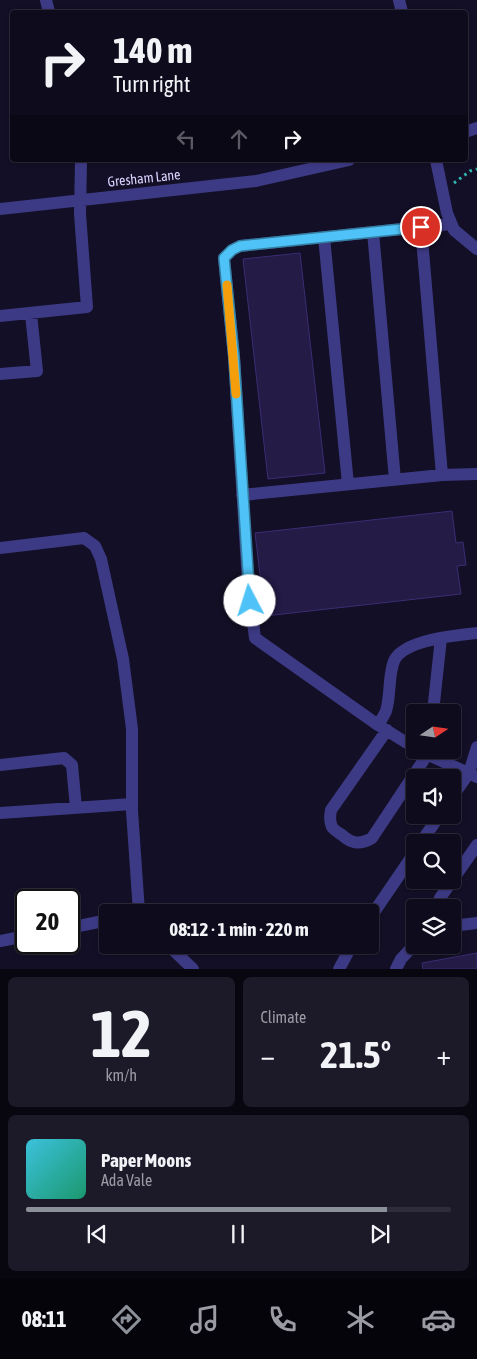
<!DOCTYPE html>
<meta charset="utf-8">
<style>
body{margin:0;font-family:"Asap Condensed",sans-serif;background:#1c1929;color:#f1f3f6;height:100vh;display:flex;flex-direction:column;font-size:19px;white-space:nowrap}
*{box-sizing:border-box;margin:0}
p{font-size:16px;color:#9b9ba3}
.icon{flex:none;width:28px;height:28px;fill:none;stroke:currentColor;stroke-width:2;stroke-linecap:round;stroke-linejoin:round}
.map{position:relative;height:969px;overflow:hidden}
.details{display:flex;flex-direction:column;gap:8px;padding:8px;background:#08060f;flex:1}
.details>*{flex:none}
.banner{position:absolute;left:10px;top:10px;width:458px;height:152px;border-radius:5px;box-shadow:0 1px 4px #0004,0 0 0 1px #2e2b3b;background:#0e0b1c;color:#f1f3f6;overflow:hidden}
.needle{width:32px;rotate:77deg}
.controls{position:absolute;left:406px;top:704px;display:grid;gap:10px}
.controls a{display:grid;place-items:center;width:55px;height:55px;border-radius:5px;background:#0e0b1c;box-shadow:0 1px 4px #0004,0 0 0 1px #2e2b3b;font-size:25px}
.speed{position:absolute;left:15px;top:889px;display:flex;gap:10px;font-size:25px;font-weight:700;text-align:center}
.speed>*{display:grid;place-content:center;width:65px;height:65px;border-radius:50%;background:#0e0b1c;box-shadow:0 1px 4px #0004,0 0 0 1px #2e2b3b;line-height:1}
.speed .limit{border:2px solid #111;border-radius:8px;background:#fff;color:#111}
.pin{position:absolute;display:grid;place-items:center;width:42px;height:42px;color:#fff;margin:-21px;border:2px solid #fff;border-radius:50%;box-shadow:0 1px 5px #0007}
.me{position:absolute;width:55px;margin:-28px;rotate:355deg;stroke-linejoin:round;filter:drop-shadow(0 0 4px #0008)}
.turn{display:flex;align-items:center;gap:18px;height:105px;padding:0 20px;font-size:22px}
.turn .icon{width:65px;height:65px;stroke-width:2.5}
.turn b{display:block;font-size:35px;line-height:42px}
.lanes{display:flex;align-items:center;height:48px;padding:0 20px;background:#0003;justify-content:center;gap:25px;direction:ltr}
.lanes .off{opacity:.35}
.big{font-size:38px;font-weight:700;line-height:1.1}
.details .card{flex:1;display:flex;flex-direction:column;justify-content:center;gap:8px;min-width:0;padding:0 18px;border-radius:8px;background:#1c1929}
.details .dial{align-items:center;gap:0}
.dial b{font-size:65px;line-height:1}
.song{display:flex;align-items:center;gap:15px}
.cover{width:60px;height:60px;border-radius:8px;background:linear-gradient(135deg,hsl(190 70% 55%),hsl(160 70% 35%))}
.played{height:5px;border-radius:2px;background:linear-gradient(90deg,#8c9099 85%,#2e2b3b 85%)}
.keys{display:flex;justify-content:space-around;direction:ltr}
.heat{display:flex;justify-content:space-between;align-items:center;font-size:28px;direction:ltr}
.details .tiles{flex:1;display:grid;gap:8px;grid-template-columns:1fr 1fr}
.card:last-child{grid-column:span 2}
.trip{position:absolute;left:99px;top:904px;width:280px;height:50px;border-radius:5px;background:#0e0b1c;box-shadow:0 1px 4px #0004,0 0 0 1px #2e2b3b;font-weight:700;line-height:50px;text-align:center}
.tab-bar{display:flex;height:80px;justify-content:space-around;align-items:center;background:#06040b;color:#9b9ba3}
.tab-bar .icon{width:35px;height:35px}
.tab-bar .active{color:#8c9099}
.tab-bar b{font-size:22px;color:#f1f3f6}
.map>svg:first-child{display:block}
.building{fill:#241b47;stroke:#3b2d73}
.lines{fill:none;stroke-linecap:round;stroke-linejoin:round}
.path{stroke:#2fb8b0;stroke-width:3;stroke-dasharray:2.5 4;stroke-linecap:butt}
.minor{stroke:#3d3a85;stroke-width:12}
.route-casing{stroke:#337fa1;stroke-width:12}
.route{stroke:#4fc3f7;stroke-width:9}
.slow{stroke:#f59e0b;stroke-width:9}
.labels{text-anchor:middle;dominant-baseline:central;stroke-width:5;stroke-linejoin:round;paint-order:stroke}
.street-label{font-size:14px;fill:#d9d4ff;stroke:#130f26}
</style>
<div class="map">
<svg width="477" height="969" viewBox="0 0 477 969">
<rect width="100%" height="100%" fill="#130f26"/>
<path class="building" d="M 300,253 L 325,473 L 268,479 L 243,259 Z
M 452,511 L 456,543 L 463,542 L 466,565 L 457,566 L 461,594 L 265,616 L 255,533 Z
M 477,953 L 477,969 L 423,969 L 422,963 Z"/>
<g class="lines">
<path class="path" d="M 454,183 L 470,171 L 477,169"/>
<path class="minor" d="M 46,0 L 49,12
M 399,0 L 402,12
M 465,132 L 477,128
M 436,160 L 447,213 L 454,230 L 477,249
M 0,209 L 256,181 L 349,160
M 421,227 L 442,475 L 477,474
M 373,232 L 395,480
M 324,237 L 348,484
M 0,316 L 87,307 L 80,214 L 81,160
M 0,374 L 37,371 L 31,314
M 242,495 L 442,475
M 0,548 L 84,538 L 95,546 L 101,559 L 123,659 L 132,729 L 132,811 L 139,912
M 433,712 L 441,638
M 378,725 L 255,638 L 248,583 L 234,357 L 224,258 L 232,250 L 240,246 L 451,224
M 387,730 L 331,810 C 330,815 329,821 332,827 C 334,830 339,833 342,835 C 352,844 360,845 372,838 L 427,755 L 428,750
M 415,748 L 378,725 C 381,720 384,716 386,711 C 391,695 388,676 394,661 C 403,640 457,635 477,633
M 420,751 L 477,777
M 0,765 L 64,758 L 72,765 L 76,808
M 452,797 L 469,773 L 477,747
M 0,813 L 132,804
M 421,842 L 440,815
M 437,908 L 440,898 L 477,845
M 370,918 L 415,852
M 452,926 L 477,923
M 69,928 L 108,920
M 0,941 L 26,936
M 168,945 L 193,969
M 339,969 L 352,945
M 396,969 L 401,959 L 415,944"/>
</g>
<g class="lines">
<defs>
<path id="route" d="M 250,601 L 234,357 L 224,258 L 232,250 L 240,246 L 421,227"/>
</defs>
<use href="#route" class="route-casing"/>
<use href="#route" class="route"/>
<path class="slow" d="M 227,285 L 236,394"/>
</g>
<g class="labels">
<g class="street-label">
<text transform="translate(144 178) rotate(-6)">Gresham Lane</text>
</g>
</g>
</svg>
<div class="controls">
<a><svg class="needle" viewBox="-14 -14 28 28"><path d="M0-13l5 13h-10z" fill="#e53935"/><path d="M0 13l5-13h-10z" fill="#9b9ba3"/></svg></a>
<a><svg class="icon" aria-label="sound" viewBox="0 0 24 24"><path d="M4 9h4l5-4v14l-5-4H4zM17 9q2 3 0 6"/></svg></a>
<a><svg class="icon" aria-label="search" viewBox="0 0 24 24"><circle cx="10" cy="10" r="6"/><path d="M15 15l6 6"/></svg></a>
<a><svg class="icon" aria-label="layers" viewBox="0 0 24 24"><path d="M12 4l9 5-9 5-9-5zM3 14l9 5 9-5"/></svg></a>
</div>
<div class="speed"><div class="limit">20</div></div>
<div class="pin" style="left:421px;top:227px;background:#d93025"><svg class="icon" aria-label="arrive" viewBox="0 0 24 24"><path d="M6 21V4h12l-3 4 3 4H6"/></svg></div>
<svg class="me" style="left:250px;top:601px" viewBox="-20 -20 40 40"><circle r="19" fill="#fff"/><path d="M0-13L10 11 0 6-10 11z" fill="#4fc3f7"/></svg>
<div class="trip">08:12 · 1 min · 220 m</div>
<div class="banner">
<div class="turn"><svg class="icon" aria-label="right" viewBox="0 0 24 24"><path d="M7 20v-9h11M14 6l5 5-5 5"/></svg><div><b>140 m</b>Turn right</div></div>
<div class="lanes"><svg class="icon off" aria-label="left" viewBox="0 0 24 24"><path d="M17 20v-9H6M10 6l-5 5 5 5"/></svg><svg class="icon off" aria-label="ahead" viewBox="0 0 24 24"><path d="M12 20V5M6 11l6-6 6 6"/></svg><svg class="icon" aria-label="right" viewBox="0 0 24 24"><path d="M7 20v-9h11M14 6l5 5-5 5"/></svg></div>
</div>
</div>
<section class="details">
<div class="tiles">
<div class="card dial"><b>12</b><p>km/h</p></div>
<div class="card"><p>Climate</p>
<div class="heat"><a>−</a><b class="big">21.5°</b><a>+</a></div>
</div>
<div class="card">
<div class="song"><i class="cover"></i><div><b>Paper Moons</b><p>Ada Vale</p></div></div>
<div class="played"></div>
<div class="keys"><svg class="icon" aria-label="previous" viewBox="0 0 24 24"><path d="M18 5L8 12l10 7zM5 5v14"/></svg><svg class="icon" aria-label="pause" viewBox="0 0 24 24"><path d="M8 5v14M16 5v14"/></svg><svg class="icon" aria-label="next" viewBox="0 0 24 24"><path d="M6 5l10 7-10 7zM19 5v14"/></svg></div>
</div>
</div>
</section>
<nav class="tab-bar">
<b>08:11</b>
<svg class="icon active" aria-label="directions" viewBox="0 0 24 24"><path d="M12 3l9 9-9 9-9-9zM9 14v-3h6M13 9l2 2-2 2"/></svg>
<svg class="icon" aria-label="music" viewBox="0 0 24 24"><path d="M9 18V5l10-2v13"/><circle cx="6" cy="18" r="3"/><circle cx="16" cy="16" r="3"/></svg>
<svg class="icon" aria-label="phone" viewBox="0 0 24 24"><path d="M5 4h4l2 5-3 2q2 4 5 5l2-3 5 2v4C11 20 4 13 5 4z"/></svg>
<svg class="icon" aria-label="climate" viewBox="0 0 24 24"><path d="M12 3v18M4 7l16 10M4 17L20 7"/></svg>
<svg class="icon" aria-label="car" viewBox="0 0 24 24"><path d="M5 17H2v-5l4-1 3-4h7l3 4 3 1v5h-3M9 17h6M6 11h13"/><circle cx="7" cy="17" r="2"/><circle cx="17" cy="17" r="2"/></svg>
</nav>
